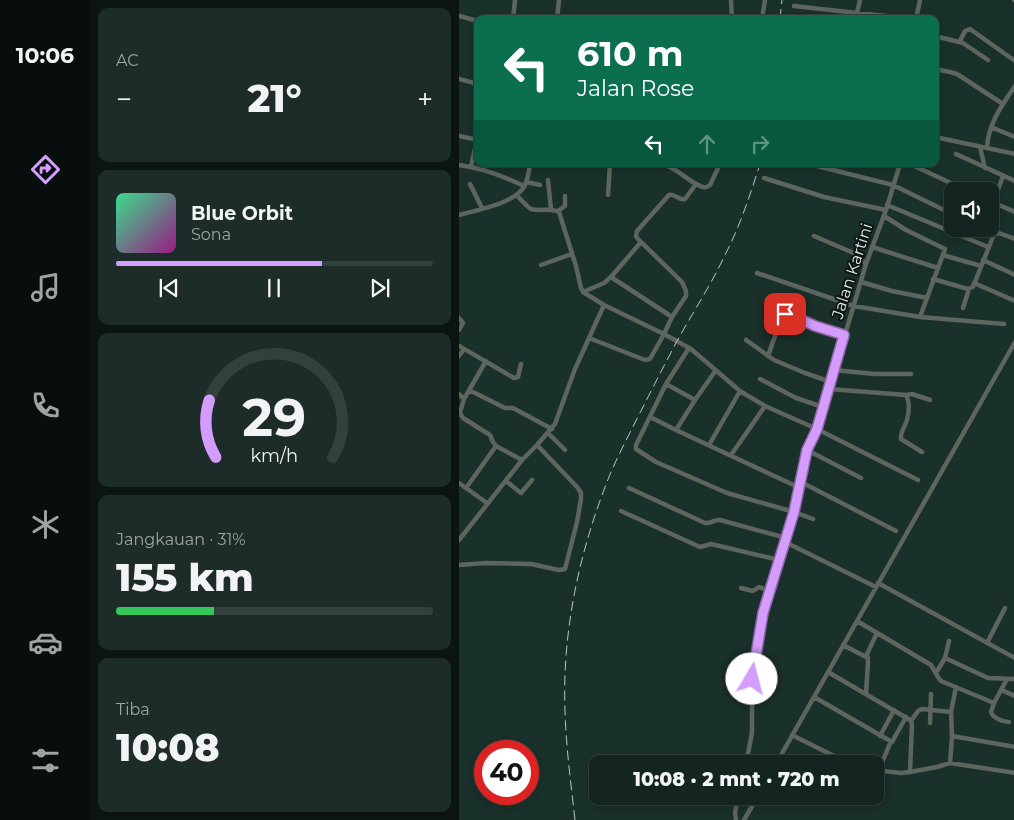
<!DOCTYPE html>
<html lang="id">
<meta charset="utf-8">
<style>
body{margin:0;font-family:Montserrat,sans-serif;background:#1d2c29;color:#f1f3f6;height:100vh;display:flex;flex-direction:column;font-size:19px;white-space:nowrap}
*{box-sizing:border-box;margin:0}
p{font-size:16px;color:#9da4a5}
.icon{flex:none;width:28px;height:28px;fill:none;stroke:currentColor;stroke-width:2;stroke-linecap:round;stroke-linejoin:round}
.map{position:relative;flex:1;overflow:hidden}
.drawer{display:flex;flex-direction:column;gap:8px;padding:8px;background:#0b1412;width:369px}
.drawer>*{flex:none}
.top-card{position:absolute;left:15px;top:15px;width:465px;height:152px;border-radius:10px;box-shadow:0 2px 8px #0003,0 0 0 1px #33413e;background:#0b6e4f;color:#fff;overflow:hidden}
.buttons{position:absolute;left:485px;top:182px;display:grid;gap:10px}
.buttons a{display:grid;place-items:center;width:55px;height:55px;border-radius:10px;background:#142420;box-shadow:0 2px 8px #0003,0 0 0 1px #33413e;font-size:25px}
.speed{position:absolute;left:15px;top:740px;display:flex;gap:10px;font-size:25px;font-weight:700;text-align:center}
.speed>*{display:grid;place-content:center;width:65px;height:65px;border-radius:50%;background:#142420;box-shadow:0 2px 8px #0003,0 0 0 1px #33413e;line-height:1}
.speed .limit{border:8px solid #d22;background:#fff;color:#111}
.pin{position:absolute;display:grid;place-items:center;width:42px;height:42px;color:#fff;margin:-21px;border-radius:10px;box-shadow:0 2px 8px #0006}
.me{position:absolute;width:55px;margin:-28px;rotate:8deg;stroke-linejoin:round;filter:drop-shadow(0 0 4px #0008)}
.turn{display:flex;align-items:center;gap:18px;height:105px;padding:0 20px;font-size:22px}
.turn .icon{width:65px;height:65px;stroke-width:2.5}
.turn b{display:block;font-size:35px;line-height:42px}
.lanes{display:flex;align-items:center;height:48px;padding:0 20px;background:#0003;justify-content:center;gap:25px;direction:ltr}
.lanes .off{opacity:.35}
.big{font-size:38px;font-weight:800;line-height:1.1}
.drawer .card{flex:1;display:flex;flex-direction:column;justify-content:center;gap:8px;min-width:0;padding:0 18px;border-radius:10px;background:#1d2c29}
.drawer .dial{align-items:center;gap:0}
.dial svg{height:130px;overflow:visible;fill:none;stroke:#33413e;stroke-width:7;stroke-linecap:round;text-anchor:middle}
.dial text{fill:#f1f3f6;stroke:none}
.song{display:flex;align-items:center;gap:15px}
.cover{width:60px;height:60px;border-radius:8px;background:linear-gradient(135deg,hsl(150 70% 55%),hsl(310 70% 35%))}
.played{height:5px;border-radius:2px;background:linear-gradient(90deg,#d49cfc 65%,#33413e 65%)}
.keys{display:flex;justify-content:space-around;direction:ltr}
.heat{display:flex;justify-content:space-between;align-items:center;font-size:28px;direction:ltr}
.charge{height:8px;border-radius:4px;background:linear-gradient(90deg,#34c759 31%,#33413e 0)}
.trip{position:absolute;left:130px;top:755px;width:295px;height:50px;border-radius:10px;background:#142420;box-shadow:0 2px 8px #0003,0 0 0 1px #33413e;font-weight:800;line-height:50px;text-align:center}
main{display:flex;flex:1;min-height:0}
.dock{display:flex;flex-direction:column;width:90px;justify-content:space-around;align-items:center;background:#080e0d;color:#9da4a5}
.dock .icon{width:35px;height:35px}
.dock .selected{color:#d49cfc}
.dock b{font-size:22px;color:#f1f3f6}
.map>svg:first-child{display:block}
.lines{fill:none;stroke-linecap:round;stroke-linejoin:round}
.minor{stroke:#5d655e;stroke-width:4.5}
.rail{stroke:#b6c5c1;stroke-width:1;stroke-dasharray:10 5;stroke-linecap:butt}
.route-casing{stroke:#8a65a4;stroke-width:12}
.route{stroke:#d49cfc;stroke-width:9}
.labels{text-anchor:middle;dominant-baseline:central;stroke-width:4;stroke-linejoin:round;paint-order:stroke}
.street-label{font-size:16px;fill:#e0ede9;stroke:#0d1614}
</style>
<main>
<nav class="dock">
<b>10:06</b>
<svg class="icon selected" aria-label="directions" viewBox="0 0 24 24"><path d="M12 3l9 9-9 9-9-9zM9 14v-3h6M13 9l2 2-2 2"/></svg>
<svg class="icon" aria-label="music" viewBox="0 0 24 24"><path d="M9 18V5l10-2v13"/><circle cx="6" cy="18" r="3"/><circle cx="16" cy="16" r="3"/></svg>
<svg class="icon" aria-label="phone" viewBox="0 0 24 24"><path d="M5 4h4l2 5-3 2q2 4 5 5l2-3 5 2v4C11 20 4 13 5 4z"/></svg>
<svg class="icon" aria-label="climate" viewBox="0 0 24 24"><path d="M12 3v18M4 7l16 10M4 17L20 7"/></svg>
<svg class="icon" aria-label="car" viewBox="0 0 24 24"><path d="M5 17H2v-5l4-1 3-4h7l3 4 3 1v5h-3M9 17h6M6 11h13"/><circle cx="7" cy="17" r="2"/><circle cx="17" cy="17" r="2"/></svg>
<svg class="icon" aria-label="filters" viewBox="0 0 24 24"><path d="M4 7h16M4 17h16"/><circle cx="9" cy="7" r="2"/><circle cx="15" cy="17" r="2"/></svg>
</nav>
<section class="drawer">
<div class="card"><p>AC</p>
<div class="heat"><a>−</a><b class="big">21°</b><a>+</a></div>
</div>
<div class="card">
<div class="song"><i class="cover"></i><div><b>Blue Orbit</b><p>Sona</p></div></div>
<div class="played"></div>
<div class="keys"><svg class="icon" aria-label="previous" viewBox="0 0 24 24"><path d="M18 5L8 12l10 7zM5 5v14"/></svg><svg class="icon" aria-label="pause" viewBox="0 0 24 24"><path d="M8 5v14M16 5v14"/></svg><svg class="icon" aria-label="next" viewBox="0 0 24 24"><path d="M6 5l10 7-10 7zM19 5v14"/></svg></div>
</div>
<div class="card dial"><svg viewBox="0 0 100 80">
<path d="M14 69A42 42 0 1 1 86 69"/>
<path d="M14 69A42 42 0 0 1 10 34" stroke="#d49cfc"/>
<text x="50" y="56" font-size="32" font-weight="700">29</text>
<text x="50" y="72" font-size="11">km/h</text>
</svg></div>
<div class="card"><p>Jangkauan · 31%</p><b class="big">155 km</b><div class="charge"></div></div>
<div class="card"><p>Tiba</p><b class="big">10:08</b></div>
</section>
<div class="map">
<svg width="556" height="820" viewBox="0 0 556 820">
<rect width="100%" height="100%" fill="#1a302b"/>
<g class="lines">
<path class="minor" d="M 272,0 L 273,19
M 555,0 L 556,0
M 335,6 L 398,13 L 457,19
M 398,13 L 401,0
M 0,16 L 19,21
M 54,19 L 56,0
M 98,19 L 100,0
M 303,19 L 306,0
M 457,19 L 461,0
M 476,36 L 504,43 L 529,60
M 501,41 L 506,31 L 511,29 L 556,61
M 476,69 L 491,72 L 498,74 L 544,104
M 0,79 L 19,84
M 532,127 L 556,137
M 0,136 L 19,140
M 476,137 L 556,154
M 521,147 L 526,168
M 528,148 C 529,124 543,105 556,86
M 497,154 L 556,181
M 204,164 C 218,168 232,184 244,187 C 248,188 248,187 251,185 L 261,164
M 350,164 L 434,185 L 491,213
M 451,164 L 509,191
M 0,165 C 23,168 44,176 65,186
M 12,166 L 18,140
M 305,178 L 365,197 L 427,210
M 89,180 L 92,209
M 67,182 L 81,185
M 11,184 L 23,208
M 57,195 C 62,199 67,206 72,209 C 81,212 91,207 100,212 L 117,266 L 122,288 L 124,292 L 145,305 L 205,334 L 232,349 L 281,391 L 306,406 L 358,429 L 459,480
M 149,195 L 151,164
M 533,202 L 556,212
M 534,203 L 544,176
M 428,205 L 529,247
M 99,211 L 106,206 L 106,196
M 0,215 C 18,210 54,204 65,187 C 69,180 70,171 71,164
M 425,216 L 447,230 L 486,249 L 461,317
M 531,216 L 536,204
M 355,236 L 397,254 L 407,264
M 413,247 L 479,268
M 484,255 L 522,266
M 524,260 L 556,275
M 82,265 L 113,254
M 298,273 L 395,306 L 461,317 L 545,324
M 152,277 L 213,317
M 474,279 L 509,289 L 514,287 L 535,234 L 540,233 L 556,239
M 402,282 L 433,291 L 468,298
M 515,283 L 556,301
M 124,292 L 145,283 L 152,277 L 182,242
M 504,308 L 510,289
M 0,318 L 4,323 L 0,330
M 130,338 L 186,360 L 191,359 L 205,334 L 213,317 L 227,296 L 227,291 L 223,282 L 179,239 L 177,236 L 178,231 L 210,195 C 216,193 220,201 226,199 L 237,184
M 287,340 L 315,360 L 346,373 L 372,382
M 0,346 L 55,378 L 59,377 L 62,364
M 230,348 L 207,384 L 177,445 L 177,449 L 197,462 L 268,493 L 335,512 L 354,519
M 0,356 L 5,349
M 309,356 L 323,316 L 326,314 L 330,314 L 356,326 L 385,335
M 257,370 L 236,400 L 217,430 L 341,488
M 375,370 L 416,374 L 452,374
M 301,379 L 337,398 L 364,407
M 207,384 L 236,400
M 370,389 L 447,395 C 451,402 450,413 448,420 C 446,427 441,432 442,439 L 463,452
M 10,390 L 46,408 L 54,408 L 93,429
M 0,394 L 5,399 L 1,413 L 4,418 L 31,435 L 34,442 L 37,446 L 63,460
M 447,395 L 453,394 L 471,400
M 5,399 L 27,361
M 191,417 L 217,430
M 89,433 L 106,450
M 250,445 L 281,391
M 348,450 L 402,478
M 272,455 L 306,406
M 47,481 L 62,493 L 73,480
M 342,482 L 437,531
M 0,483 L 28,503
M 7,488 L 37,446
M 170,488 L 246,523 C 252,524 256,519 261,520 L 327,538
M 162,511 L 241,547 L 252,544 L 320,560
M 0,540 L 63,460 L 78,445 L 96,424 L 116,369 L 145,305
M 326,542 L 417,587
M 0,565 L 26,563 L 72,564 L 100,570 L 106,569 L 118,522 L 122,499 L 122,493 L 119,488 L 78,445
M 419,583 L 556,658
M 282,588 L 294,591 L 300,587 L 310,591
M 398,621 L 472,665 L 479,677 L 482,681 L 535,703
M 528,643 L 546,608
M 384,645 L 409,658
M 486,658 L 529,678 L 556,679
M 369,672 L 451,720 L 453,724 L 451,772
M 477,673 L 486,658 L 490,641
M 548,679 L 535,703 L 532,712 C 534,718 544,722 550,722
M 542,690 L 556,696
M 407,694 L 409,662 L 408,654 L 418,633
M 355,697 L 433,742 L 447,717
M 452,721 L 459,711 L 463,709 L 492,712
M 471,723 L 472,694
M 333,735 L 391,764
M 421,736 L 435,710
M 493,736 L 556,747
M 491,763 L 493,736 L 492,712 L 497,687
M 287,764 L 293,733 L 293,675 L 303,617 L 335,512 L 341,488 L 347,456 L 358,429 L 407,264 L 427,210 L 441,164
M 317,764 C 396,623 477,483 556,342
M 416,770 L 442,773 L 451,772 L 478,767 L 491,763 L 556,773
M 420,770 L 432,741
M 277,820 L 276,813 L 279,796
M 285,820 L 299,796"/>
<path class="rail" d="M 321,19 L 323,0
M 116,820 C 112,784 107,747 106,711 C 103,629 121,548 152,472 C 162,449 174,427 185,405 C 196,383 207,362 218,341 C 234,312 252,285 266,255 C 281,226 291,195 301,164"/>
</g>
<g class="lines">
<defs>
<path id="route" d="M 293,679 L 304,613 L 335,512 L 348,450 L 358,429 L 385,335 L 356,326 L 330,314 L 326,314"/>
</defs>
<use href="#route" class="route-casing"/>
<use href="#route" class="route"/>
</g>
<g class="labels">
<g class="street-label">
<text transform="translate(393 271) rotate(-72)">Jalan Kartini</text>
</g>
</g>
</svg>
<div class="buttons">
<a><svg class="icon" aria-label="sound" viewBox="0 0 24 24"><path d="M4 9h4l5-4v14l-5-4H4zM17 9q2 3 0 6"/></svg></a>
</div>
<div class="speed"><div class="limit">40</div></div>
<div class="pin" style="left:326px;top:314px;background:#d93025"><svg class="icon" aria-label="arrive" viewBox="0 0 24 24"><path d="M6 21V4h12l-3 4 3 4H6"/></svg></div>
<svg class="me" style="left:293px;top:679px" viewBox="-20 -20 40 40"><circle r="19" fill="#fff"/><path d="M0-13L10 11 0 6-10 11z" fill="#d49cfc"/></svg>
<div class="trip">10:08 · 2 mnt · 720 m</div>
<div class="top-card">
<div class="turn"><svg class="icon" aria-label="left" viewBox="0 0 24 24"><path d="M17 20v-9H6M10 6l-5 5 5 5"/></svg><div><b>610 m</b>Jalan Rose</div></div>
<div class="lanes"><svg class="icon" aria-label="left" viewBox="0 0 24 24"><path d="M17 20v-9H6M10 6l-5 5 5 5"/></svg><svg class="icon off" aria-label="ahead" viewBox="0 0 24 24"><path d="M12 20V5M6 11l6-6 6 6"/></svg><svg class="icon off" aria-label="right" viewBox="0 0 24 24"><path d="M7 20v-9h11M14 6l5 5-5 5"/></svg></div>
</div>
</div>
</main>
